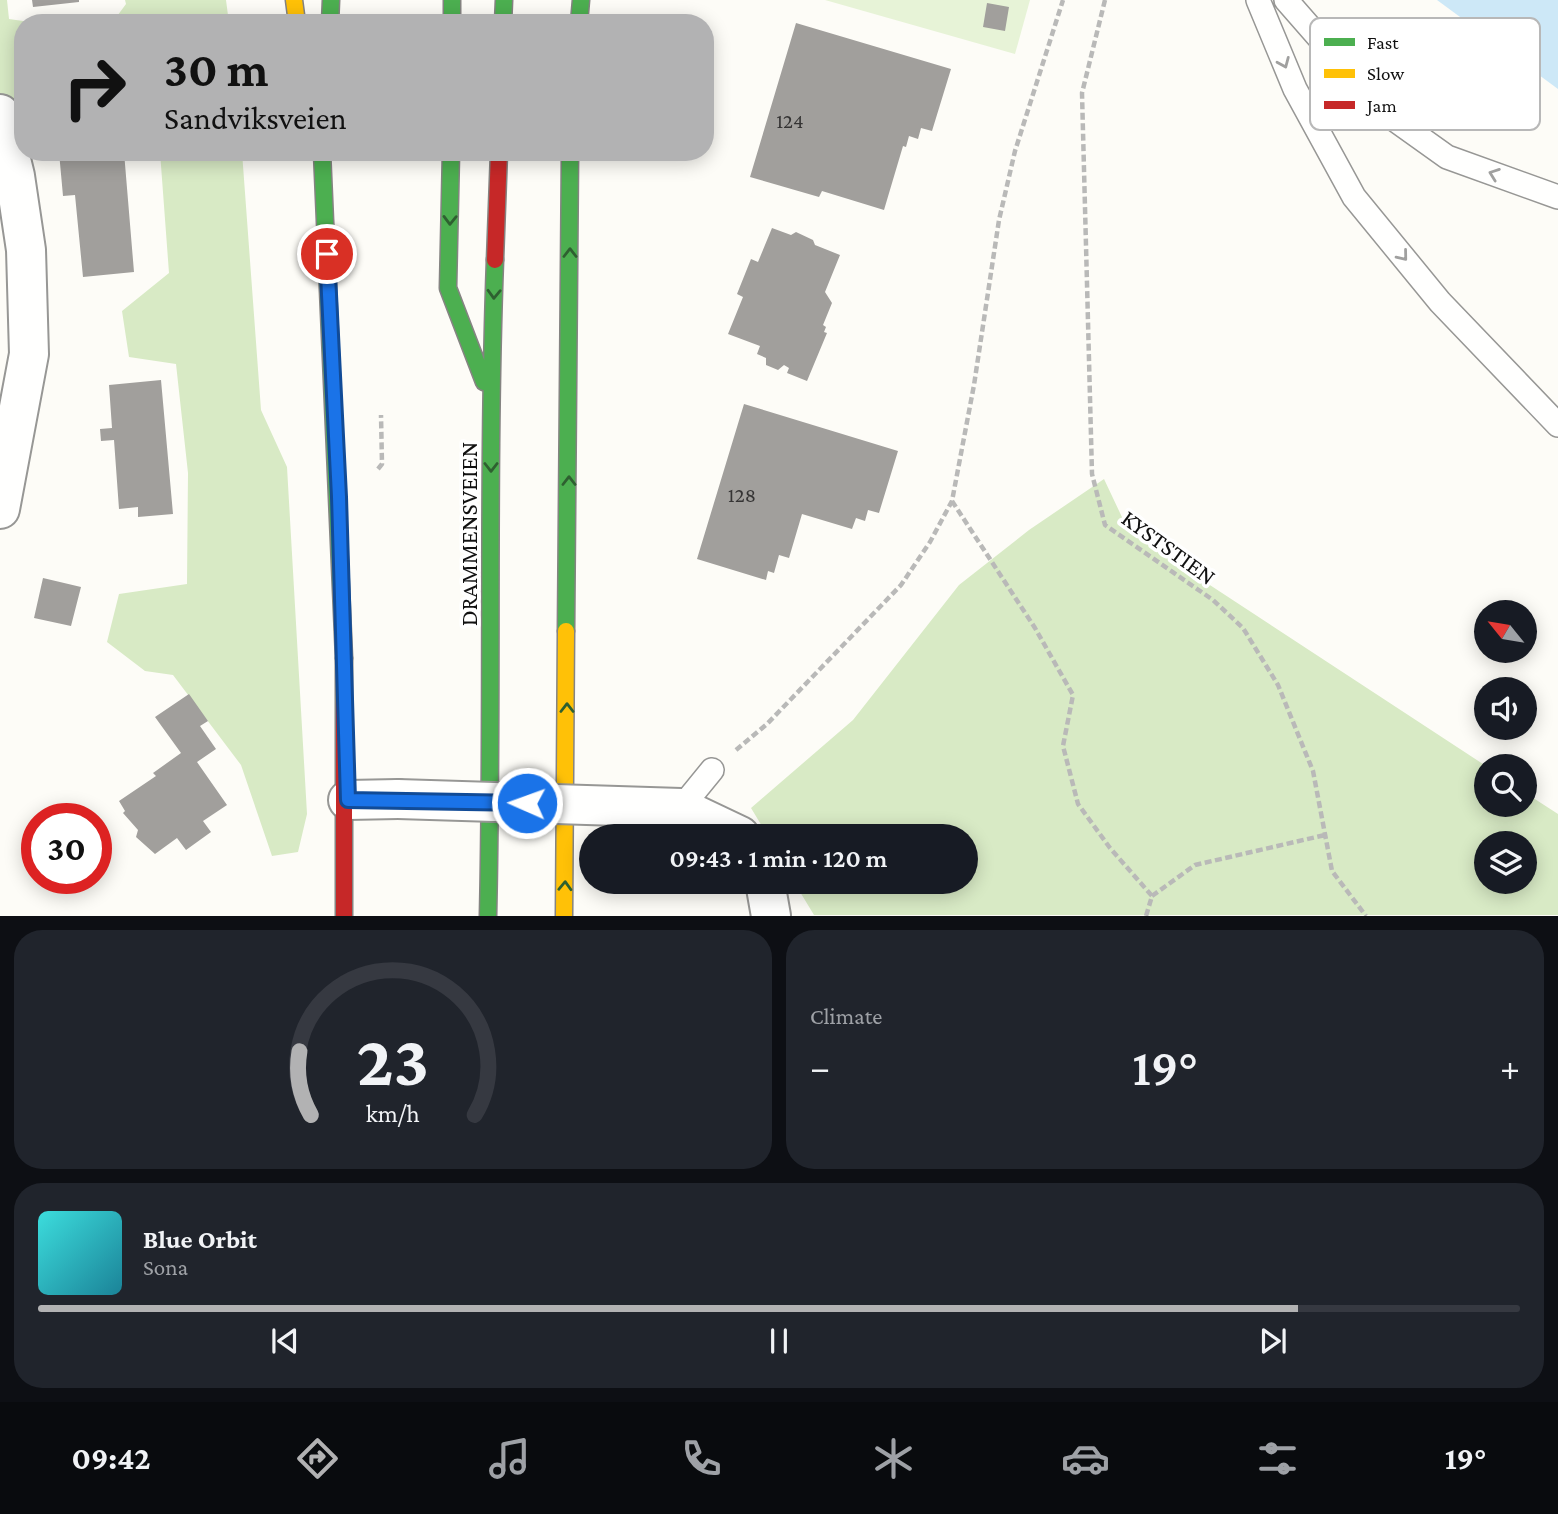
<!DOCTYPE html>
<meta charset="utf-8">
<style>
body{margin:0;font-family:"Crimson Pro",serif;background:#20242c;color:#f1f3f6;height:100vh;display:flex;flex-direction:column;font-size:26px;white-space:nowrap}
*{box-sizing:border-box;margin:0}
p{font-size:23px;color:#9ea1a6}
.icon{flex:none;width:38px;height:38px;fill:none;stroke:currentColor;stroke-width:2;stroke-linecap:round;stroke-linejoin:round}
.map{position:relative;height:916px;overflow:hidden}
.sheet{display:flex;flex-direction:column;gap:14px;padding:14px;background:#0d0f14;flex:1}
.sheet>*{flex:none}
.top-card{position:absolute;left:14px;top:14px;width:700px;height:147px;border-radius:28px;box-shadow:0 4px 18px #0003;background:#b2b2b3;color:#111;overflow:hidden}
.needle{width:46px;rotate:300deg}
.tools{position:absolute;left:1474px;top:600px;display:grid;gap:14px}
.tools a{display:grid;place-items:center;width:63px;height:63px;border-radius:50%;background:#171b24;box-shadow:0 4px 18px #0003;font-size:35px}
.speed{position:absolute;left:21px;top:803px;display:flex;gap:14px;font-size:35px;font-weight:700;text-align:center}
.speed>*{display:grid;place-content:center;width:91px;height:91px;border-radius:50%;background:#171b24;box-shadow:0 4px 18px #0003;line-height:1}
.speed .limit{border:10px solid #d22;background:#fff;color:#111}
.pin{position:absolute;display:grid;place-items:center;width:60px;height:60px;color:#fff;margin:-30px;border:4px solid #fff;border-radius:50%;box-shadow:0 2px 7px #0007}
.me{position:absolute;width:77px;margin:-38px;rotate:272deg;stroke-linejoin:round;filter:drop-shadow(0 0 5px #0008)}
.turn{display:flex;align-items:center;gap:24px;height:147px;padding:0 35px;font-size:32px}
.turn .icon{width:91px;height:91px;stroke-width:2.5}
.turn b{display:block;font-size:49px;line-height:60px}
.big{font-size:52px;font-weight:600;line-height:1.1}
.sheet .card{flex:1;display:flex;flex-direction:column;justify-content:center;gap:10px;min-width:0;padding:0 24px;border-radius:28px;background:#20242c}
.sheet .dial{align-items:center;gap:0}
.dial svg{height:182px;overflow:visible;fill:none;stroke:#363941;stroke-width:7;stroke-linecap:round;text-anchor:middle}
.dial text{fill:#f1f3f6;stroke:none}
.song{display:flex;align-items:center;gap:21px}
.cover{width:84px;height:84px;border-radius:10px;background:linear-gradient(135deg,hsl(180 70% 55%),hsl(190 70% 35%))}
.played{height:7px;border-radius:4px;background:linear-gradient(90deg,#b2b2b3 85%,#363941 85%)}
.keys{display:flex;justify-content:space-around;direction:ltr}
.heat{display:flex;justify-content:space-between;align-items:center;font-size:38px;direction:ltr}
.sheet .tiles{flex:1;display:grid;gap:14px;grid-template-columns:1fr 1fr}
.card:last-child{grid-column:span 2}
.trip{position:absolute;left:579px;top:824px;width:399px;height:70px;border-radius:35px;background:#171b24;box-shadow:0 4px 18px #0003;font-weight:600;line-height:70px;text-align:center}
.menu{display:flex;height:112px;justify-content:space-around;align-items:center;background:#090b0e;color:#9ea1a6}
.menu .icon{width:49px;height:49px}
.menu .on{color:#b2b2b3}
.menu b{font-size:32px;color:#f1f3f6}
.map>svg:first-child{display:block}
.green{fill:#e7f3d7}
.forest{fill:#d8eac5;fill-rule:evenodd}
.water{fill:#cde8f7}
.building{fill:#a19f9c}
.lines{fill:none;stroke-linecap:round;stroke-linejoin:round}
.lane-casing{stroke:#979795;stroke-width:26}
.street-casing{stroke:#979795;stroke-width:42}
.fast-casing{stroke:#858482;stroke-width:19}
.slow-casing{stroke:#858482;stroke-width:19}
.jam-casing{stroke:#858482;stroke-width:19}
.path{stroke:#b9b9b8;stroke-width:4.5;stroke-dasharray:7 3.5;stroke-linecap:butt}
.lane{stroke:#fffffe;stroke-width:23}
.street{stroke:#fffffe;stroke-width:38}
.fast{stroke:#4caf50;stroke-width:16}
.slow{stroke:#ffc107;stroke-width:16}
.jam{stroke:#c62828;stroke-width:16}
.street-bridge-casing{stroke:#979795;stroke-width:42;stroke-linecap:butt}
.street-bridge{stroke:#fffffe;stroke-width:38}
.oneway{stroke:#a0a09f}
.oneway2{stroke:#2e6030}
.route-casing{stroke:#114b97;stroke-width:18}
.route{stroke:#1a73e8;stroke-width:12}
.labels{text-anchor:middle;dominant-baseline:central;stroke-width:7;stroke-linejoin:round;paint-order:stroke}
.number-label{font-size:21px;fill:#353434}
.street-label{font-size:24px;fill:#111;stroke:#fff}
.key{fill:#fff;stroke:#b8b8b8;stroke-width:2}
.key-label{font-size:19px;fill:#111}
</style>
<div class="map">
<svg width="1558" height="916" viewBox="0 0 1558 916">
<rect width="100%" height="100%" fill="#fdfcf7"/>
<path class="green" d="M 825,0 L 1030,0 L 1015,54 Z"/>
<path class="forest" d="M 0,0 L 7,0 L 9,19 L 37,23 L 23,23 L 23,144 L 0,156 Z
M 125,0 L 226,0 L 229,23 L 112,23 L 126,4 Z
M 160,152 L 242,152 L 261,410 L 287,467 L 307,814 L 298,852 L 272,856 L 241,765 L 173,675 L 145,671 L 107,642 L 119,594 L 187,584 L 188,473 L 176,364 L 129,357 L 122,311 L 169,273 Z
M 1104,479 L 1129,532 L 1486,766 L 1486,805 L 1524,805 L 1524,792 L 1558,814 L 1558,915 L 814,915 L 794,882 L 966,882 L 966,836 L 768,836 L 751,808 L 853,720 L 959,585 L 1029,530 ZM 1486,844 L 1524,844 L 1524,882 L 1486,882 Z"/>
<path class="water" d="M 1437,0 L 1558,0 L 1558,89 Z"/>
<path class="building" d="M 32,0 L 79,0 L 79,2 L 33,7 Z
M 987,3 L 1009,7 L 1005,31 L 983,27 Z
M 796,23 L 951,69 L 932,131 L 921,128 L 918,139 L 909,136 L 906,147 L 903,146 L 884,210 L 822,191 L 823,189 L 819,197 L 750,177 Z
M 59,152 L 124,152 L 134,272 L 83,277 L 75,195 L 63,196 Z
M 772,228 L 791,235 L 796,232 L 813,240 L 815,245 L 840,255 L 825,292 L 832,303 L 823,325 L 826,327 L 824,332 L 827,333 L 807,381 L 787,373 L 789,368 L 784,365 L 778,370 L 766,365 L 766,358 L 757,354 L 760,346 L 728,334 L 743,297 L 737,294 L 751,259 L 758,262 Z
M 161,380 L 173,514 L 138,517 L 138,507 L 119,509 L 114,440 L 101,441 L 100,429 L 112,428 L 109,385 Z
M 744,404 L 898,451 L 879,513 L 868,510 L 865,521 L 856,518 L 852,529 L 802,514 L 789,558 L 779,555 L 774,573 L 768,571 L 766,580 L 697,559 Z
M 43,578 L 81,587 L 71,626 L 34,618 Z
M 189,694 L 208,721 L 200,726 L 216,749 L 197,762 L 227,805 L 203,821 L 211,832 L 186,850 L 177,838 L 155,854 L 136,837 L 138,830 L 123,813 L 125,811 L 119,801 L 156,776 L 153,773 L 181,753 L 155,717 Z"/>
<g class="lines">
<defs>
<path id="lane" d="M 1258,0 L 1295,89 L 1354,197 L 1440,302 L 1558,425
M 1286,0 L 1384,112 L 1447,157 L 1558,197
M 681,808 L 712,770"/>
<path id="street" d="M 0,114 L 15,176 L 26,250 L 29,354 L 0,509
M 348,800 L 398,799
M 681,808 L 740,836
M 765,882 L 771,916"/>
<path id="fast" d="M 452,0 L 452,23
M 330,23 L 331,0
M 503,23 L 504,0
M 579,23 L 581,0
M 322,152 L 344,658
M 451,152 L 448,288 L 484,382
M 566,631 L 570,152
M 488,916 C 493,697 487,479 495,260"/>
<path id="slow" d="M 294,0 L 297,23
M 564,916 L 566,631"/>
<path id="jam" d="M 495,260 L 499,152
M 344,916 L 344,658"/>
</defs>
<use href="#lane" class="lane-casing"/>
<use href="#street" class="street-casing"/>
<use href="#fast" class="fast-casing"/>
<use href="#slow" class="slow-casing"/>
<use href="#jam" class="jam-casing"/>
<path class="path" d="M 1105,0 L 1082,93 L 1092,474 L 1105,525 L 1213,600 L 1243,628 L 1278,685 L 1313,771 L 1332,871 L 1366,916
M 378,469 L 382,464 L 381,415
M 952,501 L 1035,628 L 1073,695 L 1063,746 L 1078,804 L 1110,848 L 1152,896 L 1146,916
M 736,750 L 767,724 L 901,585 L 930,542 L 952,501 L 974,385 L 999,220 L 1015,151 L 1063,0
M 1152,896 L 1195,865 L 1325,835"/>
<use href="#lane" class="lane"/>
<use href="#street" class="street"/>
<use href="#fast" class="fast"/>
<use href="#slow" class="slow"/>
<use href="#jam" class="jam"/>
<defs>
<path id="street-bridge" d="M 398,799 L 681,808"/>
</defs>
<use href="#street-bridge" class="street-bridge-casing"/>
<use href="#street-bridge" class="street-bridge"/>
</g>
<defs><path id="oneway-chevron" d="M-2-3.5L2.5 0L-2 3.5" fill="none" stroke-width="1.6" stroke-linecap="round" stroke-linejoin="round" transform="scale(1.75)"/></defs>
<g class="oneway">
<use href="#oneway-chevron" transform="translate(1284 63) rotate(67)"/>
<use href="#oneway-chevron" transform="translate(1494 174) rotate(-160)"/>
<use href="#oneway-chevron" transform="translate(1403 256) rotate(51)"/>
</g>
<g class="oneway2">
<use href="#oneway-chevron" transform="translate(450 220) rotate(91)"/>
<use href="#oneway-chevron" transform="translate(570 253) rotate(-90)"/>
<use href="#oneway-chevron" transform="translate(494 294) rotate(92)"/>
<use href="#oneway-chevron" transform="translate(491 467) rotate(90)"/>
<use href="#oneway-chevron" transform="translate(569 481) rotate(-90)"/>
<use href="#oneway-chevron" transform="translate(567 708) rotate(-90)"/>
<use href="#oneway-chevron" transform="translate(565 886) rotate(-88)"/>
</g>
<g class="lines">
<defs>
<path id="route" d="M 327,254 L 339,497 L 348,800 L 527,803"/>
</defs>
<use href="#route" class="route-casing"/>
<use href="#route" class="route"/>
</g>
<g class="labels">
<g class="number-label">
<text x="790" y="121">124</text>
<text x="742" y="495">128</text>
</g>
<g class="street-label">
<text transform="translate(468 534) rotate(-90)">DRAMMENSVEIEN</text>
<text transform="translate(1169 547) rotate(36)">KYSTSTIEN</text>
</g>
</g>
<rect x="1310" y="18" width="230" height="112" rx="10" class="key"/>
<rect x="1324" y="38" width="31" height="8" fill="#4caf50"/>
<rect x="1324" y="69" width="31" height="9" fill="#ffc107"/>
<rect x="1324" y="101" width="31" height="8" fill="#c62828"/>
<g class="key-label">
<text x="1367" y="49">Fast</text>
<text x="1367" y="80">Slow</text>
<text x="1367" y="112">Jam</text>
</g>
</svg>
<div class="tools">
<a><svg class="needle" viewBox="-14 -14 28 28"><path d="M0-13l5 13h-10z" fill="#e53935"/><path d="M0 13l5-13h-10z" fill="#9ea1a6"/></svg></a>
<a><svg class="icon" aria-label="sound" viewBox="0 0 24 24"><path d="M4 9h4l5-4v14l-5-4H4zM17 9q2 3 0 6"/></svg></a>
<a><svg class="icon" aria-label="search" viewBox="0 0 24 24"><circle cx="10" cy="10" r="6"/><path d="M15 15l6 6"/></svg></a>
<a><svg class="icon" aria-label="layers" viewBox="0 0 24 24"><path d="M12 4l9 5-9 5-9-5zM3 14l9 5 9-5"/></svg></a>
</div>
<div class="speed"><div class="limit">30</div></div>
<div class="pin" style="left:327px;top:254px;background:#d93025"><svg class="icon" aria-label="arrive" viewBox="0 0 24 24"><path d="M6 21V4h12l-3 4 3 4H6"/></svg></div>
<svg class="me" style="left:527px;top:803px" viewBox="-20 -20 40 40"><circle r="17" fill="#1a73e8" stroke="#fff" stroke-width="3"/><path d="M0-11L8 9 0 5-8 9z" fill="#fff"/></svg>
<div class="trip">09:43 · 1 min · 120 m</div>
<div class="top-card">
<div class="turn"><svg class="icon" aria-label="right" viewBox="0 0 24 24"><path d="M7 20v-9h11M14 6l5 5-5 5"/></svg><div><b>30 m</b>Sandviksveien</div></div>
</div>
</div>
<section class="sheet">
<div class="tiles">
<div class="card dial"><svg viewBox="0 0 100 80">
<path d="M14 69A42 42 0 1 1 86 69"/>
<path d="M14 69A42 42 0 0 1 9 41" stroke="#b2b2b3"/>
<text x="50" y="56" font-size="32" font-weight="700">23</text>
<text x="50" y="72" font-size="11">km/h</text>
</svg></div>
<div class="card"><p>Climate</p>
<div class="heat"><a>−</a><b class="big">19°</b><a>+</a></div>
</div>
<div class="card">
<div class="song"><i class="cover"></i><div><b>Blue Orbit</b><p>Sona</p></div></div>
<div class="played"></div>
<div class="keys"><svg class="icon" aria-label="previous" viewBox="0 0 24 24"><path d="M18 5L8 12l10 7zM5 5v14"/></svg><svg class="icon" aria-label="pause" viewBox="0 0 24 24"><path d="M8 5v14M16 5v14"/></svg><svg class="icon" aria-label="next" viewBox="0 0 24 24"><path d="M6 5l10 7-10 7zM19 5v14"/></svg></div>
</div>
</div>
</section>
<nav class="menu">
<b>09:42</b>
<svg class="icon on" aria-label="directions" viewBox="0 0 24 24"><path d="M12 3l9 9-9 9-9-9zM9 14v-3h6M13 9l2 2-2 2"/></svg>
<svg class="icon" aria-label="music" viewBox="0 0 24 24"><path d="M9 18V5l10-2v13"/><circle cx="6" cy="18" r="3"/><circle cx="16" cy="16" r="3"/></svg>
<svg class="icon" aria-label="phone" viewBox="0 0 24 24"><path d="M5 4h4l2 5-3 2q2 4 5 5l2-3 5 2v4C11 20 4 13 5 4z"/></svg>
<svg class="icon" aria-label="climate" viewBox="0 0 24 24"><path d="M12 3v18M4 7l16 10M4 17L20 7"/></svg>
<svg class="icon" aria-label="car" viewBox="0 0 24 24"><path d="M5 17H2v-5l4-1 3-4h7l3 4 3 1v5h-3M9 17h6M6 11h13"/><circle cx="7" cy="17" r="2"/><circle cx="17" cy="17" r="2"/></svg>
<svg class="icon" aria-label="filters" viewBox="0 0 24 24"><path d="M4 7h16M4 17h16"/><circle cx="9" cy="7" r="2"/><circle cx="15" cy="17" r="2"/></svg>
<b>19°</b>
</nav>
